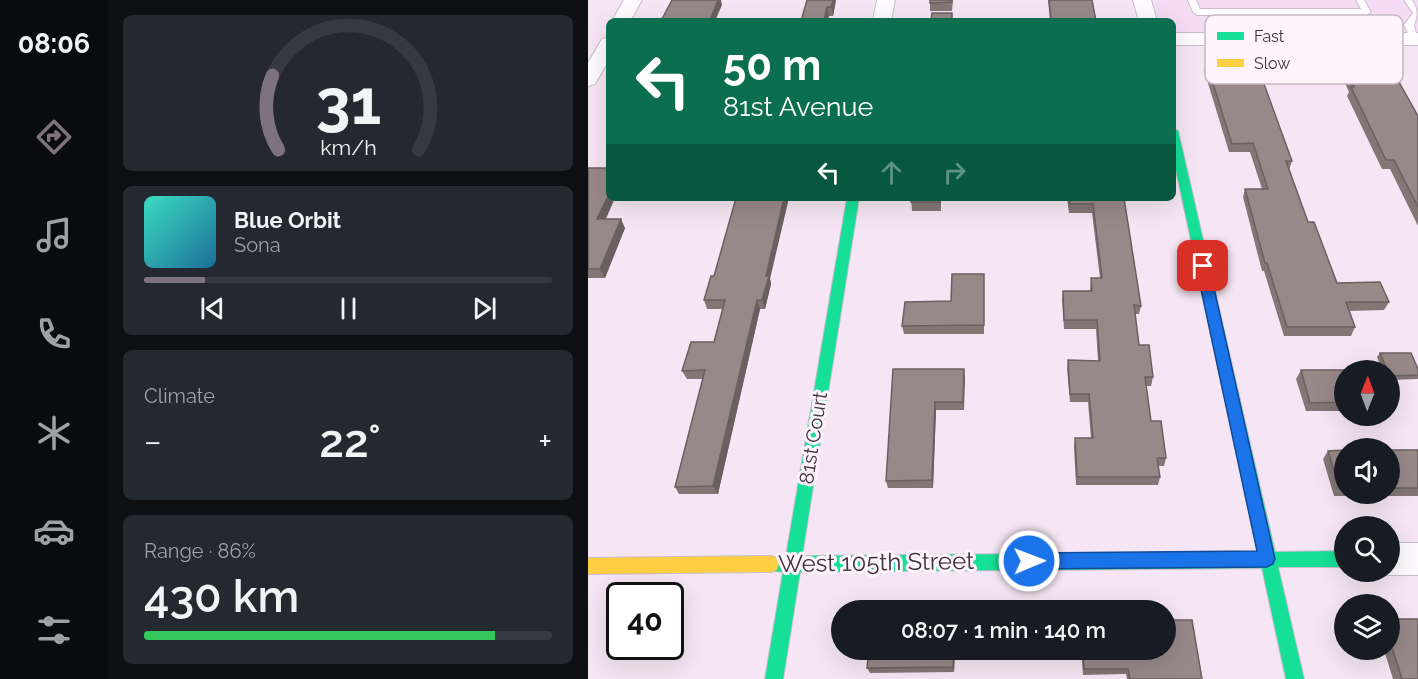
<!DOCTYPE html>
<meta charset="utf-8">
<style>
body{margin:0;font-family:Raleway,sans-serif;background:#242831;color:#f1f3f6;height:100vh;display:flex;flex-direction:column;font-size:22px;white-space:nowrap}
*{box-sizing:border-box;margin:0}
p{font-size:20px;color:#9ea1a6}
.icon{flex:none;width:33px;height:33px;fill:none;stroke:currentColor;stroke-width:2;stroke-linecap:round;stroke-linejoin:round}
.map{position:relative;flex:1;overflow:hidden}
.side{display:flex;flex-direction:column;gap:15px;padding:15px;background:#0d0f14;width:480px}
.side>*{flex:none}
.top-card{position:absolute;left:18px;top:18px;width:570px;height:183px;border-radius:9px;box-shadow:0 6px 24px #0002;background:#0b6e4f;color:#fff;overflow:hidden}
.needle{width:39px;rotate:1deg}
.tools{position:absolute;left:746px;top:360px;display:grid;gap:12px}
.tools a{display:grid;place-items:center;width:66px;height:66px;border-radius:50%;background:#171b24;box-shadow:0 6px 24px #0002;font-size:30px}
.speed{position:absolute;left:18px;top:582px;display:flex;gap:12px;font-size:30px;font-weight:700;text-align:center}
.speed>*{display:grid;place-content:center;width:78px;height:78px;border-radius:50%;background:#171b24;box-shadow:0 6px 24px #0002;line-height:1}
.speed .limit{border:3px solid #111;border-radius:9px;background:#fff;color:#111}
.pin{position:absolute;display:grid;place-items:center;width:51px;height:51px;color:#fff;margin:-26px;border-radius:12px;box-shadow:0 3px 9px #0006}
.me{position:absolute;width:66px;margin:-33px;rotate:89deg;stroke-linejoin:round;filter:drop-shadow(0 0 4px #0008)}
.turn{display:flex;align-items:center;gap:21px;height:126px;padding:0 18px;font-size:27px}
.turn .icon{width:78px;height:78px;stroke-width:2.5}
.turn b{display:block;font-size:42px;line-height:51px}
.lanes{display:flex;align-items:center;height:57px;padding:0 18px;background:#0003;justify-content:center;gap:30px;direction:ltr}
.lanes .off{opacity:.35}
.big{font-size:45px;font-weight:600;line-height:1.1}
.side .card{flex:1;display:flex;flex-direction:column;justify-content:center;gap:9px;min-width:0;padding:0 21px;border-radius:9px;background:#242831}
.side .dial{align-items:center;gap:0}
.dial svg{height:156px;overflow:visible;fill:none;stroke:#363941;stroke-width:7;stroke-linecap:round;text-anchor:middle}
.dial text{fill:#f1f3f6;stroke:none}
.song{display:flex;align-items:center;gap:18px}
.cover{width:72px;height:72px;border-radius:9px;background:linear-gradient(135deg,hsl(170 70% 55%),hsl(200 70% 35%))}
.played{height:6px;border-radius:3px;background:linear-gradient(90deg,#7e727e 15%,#363941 15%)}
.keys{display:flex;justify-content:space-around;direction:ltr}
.heat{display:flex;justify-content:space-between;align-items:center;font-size:33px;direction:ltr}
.charge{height:9px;border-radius:4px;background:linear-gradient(90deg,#34c759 86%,#363941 0)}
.trip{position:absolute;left:243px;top:600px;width:345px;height:60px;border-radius:30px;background:#171b24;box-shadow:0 6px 24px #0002;font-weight:600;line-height:60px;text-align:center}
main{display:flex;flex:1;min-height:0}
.dock{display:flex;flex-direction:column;width:108px;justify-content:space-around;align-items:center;background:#090b0e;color:#9ea1a6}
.dock .icon{width:42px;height:42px}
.dock .selected{color:#7e727e}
.dock b{font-size:27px;color:#f1f3f6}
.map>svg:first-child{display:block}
.built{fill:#f5dcf4}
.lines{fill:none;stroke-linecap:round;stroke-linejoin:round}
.lane-casing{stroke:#cabdca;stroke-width:2}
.street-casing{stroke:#cabdca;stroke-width:2}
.fast-casing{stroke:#cabdca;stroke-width:2}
.slow-casing{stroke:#cabdca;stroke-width:2}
.lane{fill:#fefbfe;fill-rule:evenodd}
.street{fill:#fefbfe;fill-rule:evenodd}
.fast{fill:#16e098;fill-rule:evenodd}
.slow{fill:#ffcf43;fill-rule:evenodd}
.wall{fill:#837675}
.shaded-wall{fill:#6a605f}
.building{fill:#988988;stroke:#6a605f;stroke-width:1.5}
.route{fill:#1a73e8;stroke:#114b97;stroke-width:1.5}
.labels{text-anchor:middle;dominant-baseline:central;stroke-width:6;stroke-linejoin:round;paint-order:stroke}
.street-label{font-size:20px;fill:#3e333e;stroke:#fff3fe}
.near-street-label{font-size:24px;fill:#3e333e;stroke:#fff3fe}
.key{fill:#fff3fe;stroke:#c5b9c4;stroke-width:1.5}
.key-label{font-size:16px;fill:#3e333e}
</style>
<main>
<nav class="dock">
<b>08:06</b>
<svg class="icon selected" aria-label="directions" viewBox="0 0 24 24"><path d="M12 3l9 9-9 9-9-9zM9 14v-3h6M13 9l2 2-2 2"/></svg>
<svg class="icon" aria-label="music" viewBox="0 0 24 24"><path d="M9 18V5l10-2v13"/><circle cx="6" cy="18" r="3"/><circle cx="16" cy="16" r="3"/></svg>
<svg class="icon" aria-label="phone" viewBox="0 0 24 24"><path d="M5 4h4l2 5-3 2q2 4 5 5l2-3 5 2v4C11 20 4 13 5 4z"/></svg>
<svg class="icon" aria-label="climate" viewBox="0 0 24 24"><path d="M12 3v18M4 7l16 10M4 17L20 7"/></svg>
<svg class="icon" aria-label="car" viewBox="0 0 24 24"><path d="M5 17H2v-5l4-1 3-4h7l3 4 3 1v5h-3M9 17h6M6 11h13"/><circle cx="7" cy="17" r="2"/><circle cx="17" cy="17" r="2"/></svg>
<svg class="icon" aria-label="filters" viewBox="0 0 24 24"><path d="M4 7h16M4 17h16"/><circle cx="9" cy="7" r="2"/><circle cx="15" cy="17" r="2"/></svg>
</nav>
<section class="side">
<div class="card dial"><svg viewBox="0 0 100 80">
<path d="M14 69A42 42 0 1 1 86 69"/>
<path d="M14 69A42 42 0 0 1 11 31" stroke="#7e727e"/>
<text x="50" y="56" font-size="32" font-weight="700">31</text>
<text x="50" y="72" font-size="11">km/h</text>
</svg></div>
<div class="card">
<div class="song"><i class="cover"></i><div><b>Blue Orbit</b><p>Sona</p></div></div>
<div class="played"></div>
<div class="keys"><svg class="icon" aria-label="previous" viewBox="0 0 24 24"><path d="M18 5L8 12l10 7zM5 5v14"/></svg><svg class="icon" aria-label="pause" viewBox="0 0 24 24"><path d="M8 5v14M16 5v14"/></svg><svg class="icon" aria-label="next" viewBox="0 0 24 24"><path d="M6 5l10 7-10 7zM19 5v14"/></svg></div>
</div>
<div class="card"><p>Climate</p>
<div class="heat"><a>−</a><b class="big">22°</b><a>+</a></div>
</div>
<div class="card"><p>Range · 86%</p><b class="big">430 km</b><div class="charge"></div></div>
</section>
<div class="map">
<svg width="830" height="679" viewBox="0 0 830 679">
<rect width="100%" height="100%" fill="#f6e6f5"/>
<path class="built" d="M 565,0 L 830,0 L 830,32 L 585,33 L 585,21 L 570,21 Z"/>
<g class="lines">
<defs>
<path id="lane" d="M 600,0 L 608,0 L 612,9 L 773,9 L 768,0 L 776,0 L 783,12 L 779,15 L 609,15 L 605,12 Z
M 816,0 L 824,0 C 830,9 830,15 826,25 L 830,41 L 824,41 L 816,25 L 825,13 Z"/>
<path id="street" d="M 36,0 L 54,0 L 42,21 L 24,21 Z
M 289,0 L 307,0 L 303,21 L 285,21 Z
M 545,0 L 563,0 L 569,21 L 551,21 Z
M 585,33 L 830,33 L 830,45 L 585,45 Z
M 21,37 L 21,60 L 7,84 L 0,86 L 0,63 L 14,39 Z
M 801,543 L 830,543 L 830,575 L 801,575 L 793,572 L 801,572 Z"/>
<path id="fast" d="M 585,128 L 590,131 L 687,552 L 756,551 L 756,567 L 690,567 L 716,679 L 698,679 L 674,568 L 212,572 L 195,679 L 177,679 L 195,572 L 177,570 L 175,564 L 177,558 L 198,556 L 259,198 L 271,198 L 214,556 L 670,552 L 585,156 Z"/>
<path id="slow" d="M 183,556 L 189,558 L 191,564 L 189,570 L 183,572 L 0,574 L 0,558 Z"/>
</defs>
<use href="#lane" class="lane-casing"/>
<use href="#street" class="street-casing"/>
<use href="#fast" class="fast-casing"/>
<use href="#slow" class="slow-casing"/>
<use href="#lane" class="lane"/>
<use href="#street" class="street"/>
<use href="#fast" class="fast"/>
<use href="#slow" class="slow"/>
</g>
<path class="wall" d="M 248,0 L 245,16 L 241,16 L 239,21 L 213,21 Z
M 365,0 L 364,11 L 342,11 L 342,3 Z
M 460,0 L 504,0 L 508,21 L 462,21 Z
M 636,48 L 704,161 L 701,170 L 720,222 L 749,283 L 801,302 L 796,310 L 761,311 L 767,327 L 763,336 L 696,336 L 676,271 L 674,271 L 655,197 L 657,189 L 674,189 L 662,152 L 641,152 L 616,70 L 618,61 L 636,61 L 634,57 Z
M 753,59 L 830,116 L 830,226 L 802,169 L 794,169 L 759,96 L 761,92 L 750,68 Z
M 0,168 L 18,219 L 37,228 L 17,278 L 0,278 Z
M 323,198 L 353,198 L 353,211 L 324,211 Z
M 479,198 L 536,198 L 553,306 L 551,314 L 547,314 L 551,345 L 565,377 L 563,386 L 558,386 L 563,421 L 578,458 L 576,466 L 570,466 L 572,477 L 570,485 L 488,485 L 486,447 L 487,438 L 503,438 L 500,402 L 482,402 L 479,369 L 480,360 L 510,361 L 508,329 L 476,329 L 474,300 L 475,291 L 502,291 L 503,278 L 512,278 L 504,213 L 481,213 Z
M 396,274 L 396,334 L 316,334 L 314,326 L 363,301 Z
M 182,279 L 183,284 L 177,309 L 172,309 L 130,494 L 91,494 L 87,487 L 115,379 L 99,379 L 94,371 L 126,342 L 135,309 L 119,309 L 116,300 Z
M 792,353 L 830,369 L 830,379 L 801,380 L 801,370 L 794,370 L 789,357 Z
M 305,369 L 376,369 L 376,410 L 348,410 L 345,488 L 300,488 L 298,481 Z
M 713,370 L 756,370 L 756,411 L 718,411 L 708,379 Z
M 756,450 L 756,494 L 801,494 L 801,450 L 830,450 L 830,496 L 746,496 L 735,459 L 740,451 Z
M 801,619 L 830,679 L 805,679 L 796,650 L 801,650 Z
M 367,650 L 366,672 L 282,673 L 279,668 Z
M 493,650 L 578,650 L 614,679 L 539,679 L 538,674 L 495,675 Z"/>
<path class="shaded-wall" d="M 129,0 L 133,0 L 134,5 L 127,21 L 122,21 Z
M 245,0 L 248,0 L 245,16 L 243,7 Z
M 239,7 L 241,16 L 239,21 L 236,21 Z
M 21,194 L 21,198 L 27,198 L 14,228 L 9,219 Z
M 196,198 L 201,198 L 182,279 L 183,284 L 177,309 L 174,300 L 178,276 Z
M 33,219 L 37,228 L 17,278 L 12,269 Z
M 169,300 L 172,309 L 130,494 L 125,486 Z
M 376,369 L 377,378 L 376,410 L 375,402 Z
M 347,402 L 348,410 L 345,488 L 344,480 Z
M 366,650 L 367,650 L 366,672 L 365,667 Z"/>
<path class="building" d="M 84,0 L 130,0 L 122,21 L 73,21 Z
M 219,0 L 245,0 L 243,7 L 239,7 L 236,21 L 213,21 Z
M 342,0 L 364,0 L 364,2 L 342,3 Z
M 461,0 L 504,0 L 508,21 L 467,21 L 466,19 L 463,19 Z
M 344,13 L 364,13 L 364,21 L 343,21 Z
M 636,48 L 663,48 L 704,161 L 698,161 L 720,222 L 726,222 L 749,283 L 792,282 L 801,302 L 758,302 L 767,327 L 699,327 L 679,263 L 677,263 L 657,189 L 680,189 L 665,143 L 644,144 L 618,61 L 641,61 Z
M 753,59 L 798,59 L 830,116 L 830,207 L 806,160 L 798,160 L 763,87 L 766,87 Z
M 0,168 L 21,168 L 21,194 L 9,219 L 33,219 L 12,269 L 0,269 Z
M 148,198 L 196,198 L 178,276 L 181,276 L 174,300 L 169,300 L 125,486 L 87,487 L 117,370 L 94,371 L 103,342 L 126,342 L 137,300 L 116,300 L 123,276 L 126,276 Z
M 323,198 L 352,198 L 352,202 L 323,202 Z
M 481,198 L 536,198 L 553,306 L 546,305 L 551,345 L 561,345 L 565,377 L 557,377 L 563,421 L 573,421 L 578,458 L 569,458 L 572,477 L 489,477 L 487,438 L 505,438 L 501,394 L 482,394 L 480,360 L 512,361 L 509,320 L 476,320 L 475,291 L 504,291 L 503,278 L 514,278 L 505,204 L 482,204 Z
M 364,274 L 396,274 L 396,325 L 314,326 L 317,302 L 363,301 Z
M 792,353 L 823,353 L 830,369 L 830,375 L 801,376 L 801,370 L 799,370 Z
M 305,369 L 376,369 L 375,402 L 347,402 L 344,480 L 298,481 Z
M 713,370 L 784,370 L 756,370 L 756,402 L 722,403 Z
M 756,450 L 756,488 L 751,488 L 740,451 Z
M 801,450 L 830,450 L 830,488 L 801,488 Z
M 801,619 L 830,619 L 830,679 L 814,679 L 801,638 Z
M 578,620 L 604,620 L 614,679 L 542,679 L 540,669 L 496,669 L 495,650 L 578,650 Z
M 281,650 L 366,650 L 365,667 L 279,668 Z"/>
<path class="route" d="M 615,261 L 621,266 L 687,559 L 685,564 L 679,567 L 441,569 L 436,566 L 433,561 L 436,555 L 441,553 L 669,551 L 608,266 Z"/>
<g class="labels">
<g class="street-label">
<text transform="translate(225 438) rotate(-81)">81st Court</text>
</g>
<g class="near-street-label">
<text transform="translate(288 562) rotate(-1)">West 105th Street</text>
</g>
</g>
<rect x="617" y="15" width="198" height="69" rx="9" class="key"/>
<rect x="629" y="32" width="27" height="8" fill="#16e098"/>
<rect x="629" y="59" width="27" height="8" fill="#ffcf43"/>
<g class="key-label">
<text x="666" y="42">Fast</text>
<text x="666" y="69">Slow</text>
</g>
</svg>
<div class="tools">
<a><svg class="needle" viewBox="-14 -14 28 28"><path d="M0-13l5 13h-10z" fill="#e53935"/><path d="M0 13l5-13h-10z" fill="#9ea1a6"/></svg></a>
<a><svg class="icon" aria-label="sound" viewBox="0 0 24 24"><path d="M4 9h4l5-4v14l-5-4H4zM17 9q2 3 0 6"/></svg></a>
<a><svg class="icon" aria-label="search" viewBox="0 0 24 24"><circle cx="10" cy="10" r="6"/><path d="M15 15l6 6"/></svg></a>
<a><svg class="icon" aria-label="layers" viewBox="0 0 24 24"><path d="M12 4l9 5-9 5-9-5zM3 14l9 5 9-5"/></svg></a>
</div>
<div class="speed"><div class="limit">40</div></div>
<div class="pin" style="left:615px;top:266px;background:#d93025"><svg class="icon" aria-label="arrive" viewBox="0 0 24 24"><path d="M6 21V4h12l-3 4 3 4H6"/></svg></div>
<svg class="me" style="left:441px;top:561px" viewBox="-20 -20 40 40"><circle r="17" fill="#1a73e8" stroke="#fff" stroke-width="3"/><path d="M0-11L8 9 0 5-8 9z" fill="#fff"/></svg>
<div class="trip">08:07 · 1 min · 140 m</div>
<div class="top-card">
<div class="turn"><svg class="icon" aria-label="left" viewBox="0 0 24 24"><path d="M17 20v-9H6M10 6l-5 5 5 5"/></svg><div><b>50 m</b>81st Avenue</div></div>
<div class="lanes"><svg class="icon" aria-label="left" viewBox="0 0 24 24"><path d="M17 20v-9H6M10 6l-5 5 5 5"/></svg><svg class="icon off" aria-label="ahead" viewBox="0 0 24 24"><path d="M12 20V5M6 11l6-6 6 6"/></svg><svg class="icon off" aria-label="right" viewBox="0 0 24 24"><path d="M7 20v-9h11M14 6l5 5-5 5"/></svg></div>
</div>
</div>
</main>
